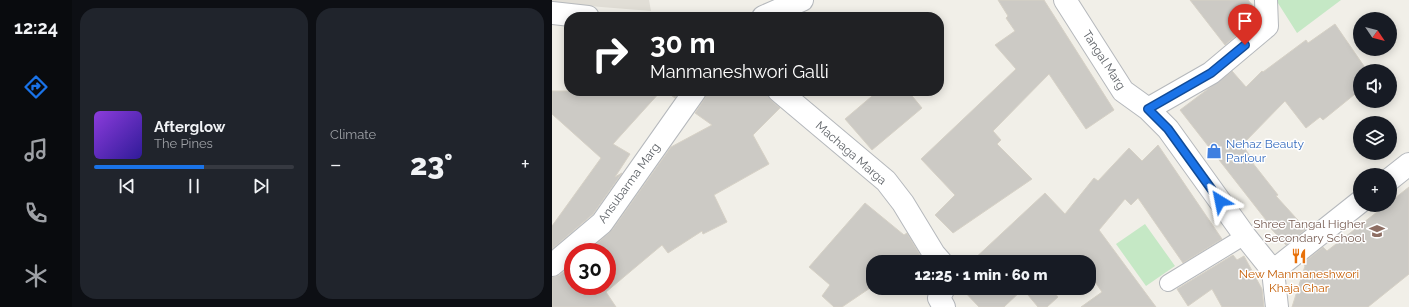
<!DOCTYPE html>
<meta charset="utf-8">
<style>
body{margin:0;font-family:Raleway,sans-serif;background:#20242c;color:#f1f3f6;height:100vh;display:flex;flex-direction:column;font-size:15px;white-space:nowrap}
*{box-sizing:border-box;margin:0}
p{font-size:13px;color:#9ea1a6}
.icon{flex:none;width:22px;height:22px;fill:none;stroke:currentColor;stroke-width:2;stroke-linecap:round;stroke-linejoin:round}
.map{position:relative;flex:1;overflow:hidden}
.details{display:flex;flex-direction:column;gap:8px;padding:8px;background:#0d0f14;width:480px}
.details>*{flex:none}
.hud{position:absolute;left:12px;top:12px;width:380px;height:84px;border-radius:16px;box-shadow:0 2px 10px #0003;background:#202124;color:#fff;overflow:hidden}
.needle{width:26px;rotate:125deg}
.controls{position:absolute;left:801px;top:12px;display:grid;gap:8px}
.controls a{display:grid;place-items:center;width:44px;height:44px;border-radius:50%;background:#171b24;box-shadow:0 2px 10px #0003;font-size:20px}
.speed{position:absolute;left:12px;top:243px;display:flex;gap:8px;font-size:20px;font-weight:700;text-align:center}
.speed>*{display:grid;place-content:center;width:52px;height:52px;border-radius:50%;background:#171b24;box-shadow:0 2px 10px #0003;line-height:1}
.speed .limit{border:6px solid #d22;background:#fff;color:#111}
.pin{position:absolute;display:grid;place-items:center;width:34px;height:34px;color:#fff;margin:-41px -17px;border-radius:50% 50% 50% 0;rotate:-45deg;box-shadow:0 0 4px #0007}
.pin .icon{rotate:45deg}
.me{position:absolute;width:44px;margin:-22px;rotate:325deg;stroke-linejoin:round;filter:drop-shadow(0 0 3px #0008)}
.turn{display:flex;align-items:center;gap:14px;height:84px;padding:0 20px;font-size:18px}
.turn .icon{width:52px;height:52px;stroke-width:2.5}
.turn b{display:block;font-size:28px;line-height:34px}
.big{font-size:30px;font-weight:800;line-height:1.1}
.details .tile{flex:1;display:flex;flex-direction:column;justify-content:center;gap:6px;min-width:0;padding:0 14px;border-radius:16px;background:#20242c}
.song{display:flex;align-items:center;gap:12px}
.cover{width:48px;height:48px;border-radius:6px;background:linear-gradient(135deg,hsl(270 70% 55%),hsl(250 70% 35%))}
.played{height:4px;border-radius:2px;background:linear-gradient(90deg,#1a73e8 55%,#363941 55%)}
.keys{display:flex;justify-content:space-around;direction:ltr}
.heat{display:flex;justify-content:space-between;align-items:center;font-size:22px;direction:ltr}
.details .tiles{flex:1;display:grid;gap:8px;grid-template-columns:repeat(2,1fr)}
.trip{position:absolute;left:314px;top:255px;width:230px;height:40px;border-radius:16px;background:#171b24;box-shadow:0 2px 10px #0003;font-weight:800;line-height:40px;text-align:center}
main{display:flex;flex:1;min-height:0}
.dock{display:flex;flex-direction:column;width:72px;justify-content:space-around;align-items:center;background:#090b0e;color:#9ea1a6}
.dock .icon{width:28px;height:28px}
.dock .current{color:#1a73e8}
.dock b{font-size:18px;color:#f1f3f6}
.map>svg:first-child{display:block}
.education{fill:#e1ded6}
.green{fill:#c5e8c5}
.building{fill:#cccac5;stroke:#d6d1c6}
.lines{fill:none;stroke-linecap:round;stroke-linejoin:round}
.lane-casing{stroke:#b5b8bc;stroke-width:18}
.street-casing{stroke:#b5b8bc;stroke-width:24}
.lane{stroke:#fff;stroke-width:16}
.street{stroke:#fff;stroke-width:22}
.route-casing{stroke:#114b97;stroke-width:10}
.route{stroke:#1a73e8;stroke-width:7}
.labels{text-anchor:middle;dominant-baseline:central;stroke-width:3;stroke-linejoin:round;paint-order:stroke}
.street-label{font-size:12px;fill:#5f6368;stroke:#fff}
.shop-label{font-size:12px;fill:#366cbe;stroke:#fff;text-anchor:start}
.education-label{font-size:12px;fill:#785e54;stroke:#fff;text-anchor:end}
.food-label{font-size:12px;fill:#c56008;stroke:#fff}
</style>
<main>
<nav class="dock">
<b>12:24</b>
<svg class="icon current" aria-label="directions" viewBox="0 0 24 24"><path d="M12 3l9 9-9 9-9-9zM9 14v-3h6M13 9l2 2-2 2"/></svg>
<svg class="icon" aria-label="music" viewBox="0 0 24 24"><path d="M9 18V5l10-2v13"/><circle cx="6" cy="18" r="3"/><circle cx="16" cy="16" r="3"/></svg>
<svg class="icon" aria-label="phone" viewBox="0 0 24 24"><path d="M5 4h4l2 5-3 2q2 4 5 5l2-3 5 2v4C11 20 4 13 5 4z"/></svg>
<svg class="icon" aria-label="climate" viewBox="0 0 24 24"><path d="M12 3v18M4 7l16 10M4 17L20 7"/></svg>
</nav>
<section class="details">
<div class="tiles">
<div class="tile">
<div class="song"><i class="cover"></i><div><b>Afterglow</b><p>The Pines</p></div></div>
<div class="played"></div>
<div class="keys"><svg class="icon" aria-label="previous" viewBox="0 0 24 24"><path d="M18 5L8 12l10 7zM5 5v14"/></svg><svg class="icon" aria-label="pause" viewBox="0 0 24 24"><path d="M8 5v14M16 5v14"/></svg><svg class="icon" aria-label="next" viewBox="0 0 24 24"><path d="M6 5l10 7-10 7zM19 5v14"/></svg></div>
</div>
<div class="tile"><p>Climate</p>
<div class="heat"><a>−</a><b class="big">23°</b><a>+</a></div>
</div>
</div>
</section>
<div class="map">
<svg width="857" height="307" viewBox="0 0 857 307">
<rect width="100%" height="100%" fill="#f1efe8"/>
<path class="education" d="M 0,0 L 97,0 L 99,11 L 0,3 Z"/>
<path class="green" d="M 724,0 L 789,0 L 745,33 Z
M 593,224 L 623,266 L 594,286 L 564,244 Z"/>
<path class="building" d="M 446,0 L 492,0 L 562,110 L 534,129 L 497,74 L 441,131 L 449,140 L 445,144 L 480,179 L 401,233 L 383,215 L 403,195 L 369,159 L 464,69 L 443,45 L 463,31 L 454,18 L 456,16 Z
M 638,0 L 696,0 L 702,7 L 702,14 L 693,21 L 696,25 L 673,45 Z
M 783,24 L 814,69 L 808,71 L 808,90 L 771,120 L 768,117 L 754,128 L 733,101 L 690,145 L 702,161 L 700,162 L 726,195 L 724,196 L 754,229 L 734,245 L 712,221 L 714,220 L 628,110 L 680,71 L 694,87 L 710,71 L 711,72 L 754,40 L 756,43 Z
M 0,91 L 109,91 L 61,144 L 78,154 L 63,177 L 70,173 L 41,214 L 0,249 L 0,226 L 49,158 L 0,114 Z
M 113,91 L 128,91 L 123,98 Z
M 155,91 L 215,91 L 219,100 L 228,108 L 201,135 L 217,164 L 162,195 L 175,222 L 151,234 L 150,231 L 116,253 L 110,245 L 54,292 L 64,307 L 0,307 L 0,277 L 8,275 L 21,264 L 21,286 L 55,286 L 55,252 L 35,252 L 60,230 L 119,147 L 160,125 L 143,113 L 153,98 Z
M 326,91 L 356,91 L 370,108 L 320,150 L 293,119 Z
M 606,145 L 670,239 L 631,263 L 586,198 L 579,205 L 573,199 L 547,230 L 604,307 L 529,307 L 550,292 L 537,273 L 537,262 L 529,262 L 524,256 L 516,262 L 419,262 L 493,193 L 513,214 L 542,178 L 546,181 L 577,148 L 590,161 Z
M 857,187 L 857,274 L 816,307 L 740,307 L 753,266 L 751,263 L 771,247 L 775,251 L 834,205 L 838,205 L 838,202 Z
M 313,203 L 352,235 L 355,233 L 368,255 L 357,262 L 321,262 L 321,286 L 290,307 L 282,307 L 270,296 L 278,285 L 257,267 Z
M 681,255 L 685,260 L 692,256 L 710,289 L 712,307 L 670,307 L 660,289 L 636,306 L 625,289 Z
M 409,288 L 498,288 L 506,297 L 495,307 L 486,307 L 471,289 L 452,307 L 427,307 Z"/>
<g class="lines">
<defs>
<path id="lane" d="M 616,283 L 693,236"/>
<path id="street" d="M 513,0 L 571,91 L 596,109 L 616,129 L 693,236 L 721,271 L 808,202
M 0,13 L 36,17
M 211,17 L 250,0
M 227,91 L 334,181 L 351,203 L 382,254 L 389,262
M 596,109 L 659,73 L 715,26 L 714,0
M 838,179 L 857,164
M 0,265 L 50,223 L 143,91
M 721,271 L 725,307
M 392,288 L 387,298 L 392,307"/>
</defs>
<use href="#lane" class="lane-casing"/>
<use href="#street" class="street-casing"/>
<use href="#lane" class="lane"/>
<use href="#street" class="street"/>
</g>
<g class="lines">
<defs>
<path id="route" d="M 668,201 L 616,129 L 596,109 L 659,73 L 693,45"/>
</defs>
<use href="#route" class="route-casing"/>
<use href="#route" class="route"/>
</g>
<defs>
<symbol id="shop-bare" viewBox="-9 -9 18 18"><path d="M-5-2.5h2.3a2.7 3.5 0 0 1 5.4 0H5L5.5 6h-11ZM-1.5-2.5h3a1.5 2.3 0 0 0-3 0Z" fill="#3f7fe0" stroke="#fff" stroke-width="2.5" paint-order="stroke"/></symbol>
<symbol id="school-bare" viewBox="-9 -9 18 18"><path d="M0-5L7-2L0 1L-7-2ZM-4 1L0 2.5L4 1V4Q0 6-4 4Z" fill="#8d6e63" stroke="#fff" stroke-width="2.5" paint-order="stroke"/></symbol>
<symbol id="restaurant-bare" viewBox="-9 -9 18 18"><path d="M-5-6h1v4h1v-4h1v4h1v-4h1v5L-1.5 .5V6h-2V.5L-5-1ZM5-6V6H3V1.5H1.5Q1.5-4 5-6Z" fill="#e8710a" stroke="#fff" stroke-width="2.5" paint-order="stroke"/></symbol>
</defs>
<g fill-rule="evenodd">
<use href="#shop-bare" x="651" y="140" width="22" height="22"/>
<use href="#school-bare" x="814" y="220" width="22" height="22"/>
<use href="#restaurant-bare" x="736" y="245" width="22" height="22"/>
</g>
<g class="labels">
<g class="street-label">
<text transform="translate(552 60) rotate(57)">Tangal Marg</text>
<text transform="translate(299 153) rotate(41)">Machaga Marga</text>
<text transform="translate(77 183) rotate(-54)">Ansubarma Marg</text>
</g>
<g class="shop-label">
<text x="674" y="144">Nehaz Beauty<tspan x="674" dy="14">Parlour</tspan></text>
</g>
<g class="education-label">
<text x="813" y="224">Shree Tangal Higher<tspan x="813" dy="14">Secondary School</tspan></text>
</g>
<g class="food-label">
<text x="747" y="274">New Manmaneshwori<tspan x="747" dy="14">Khaja Ghar</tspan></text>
</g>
</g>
</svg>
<div class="controls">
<a><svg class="needle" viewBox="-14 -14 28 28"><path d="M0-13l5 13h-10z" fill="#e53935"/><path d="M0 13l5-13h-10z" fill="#9ea1a6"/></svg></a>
<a><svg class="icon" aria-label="sound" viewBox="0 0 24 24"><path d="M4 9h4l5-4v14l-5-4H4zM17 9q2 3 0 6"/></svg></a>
<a><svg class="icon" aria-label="layers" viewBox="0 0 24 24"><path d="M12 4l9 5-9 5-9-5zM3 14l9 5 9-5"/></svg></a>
<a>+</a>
</div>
<div class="speed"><div class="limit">30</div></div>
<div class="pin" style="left:693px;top:45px;background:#d93025"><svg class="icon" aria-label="arrive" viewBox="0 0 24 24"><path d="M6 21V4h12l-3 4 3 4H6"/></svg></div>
<svg class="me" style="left:668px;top:201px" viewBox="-20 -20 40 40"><path d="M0-17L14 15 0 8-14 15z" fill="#1a73e8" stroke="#fff" stroke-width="4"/></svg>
<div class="trip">12:25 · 1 min · 60 m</div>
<div class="hud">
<div class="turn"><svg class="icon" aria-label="right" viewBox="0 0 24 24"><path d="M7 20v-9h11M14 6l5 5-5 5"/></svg><div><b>30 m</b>Manmaneshwori Galli</div></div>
</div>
</div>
</main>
